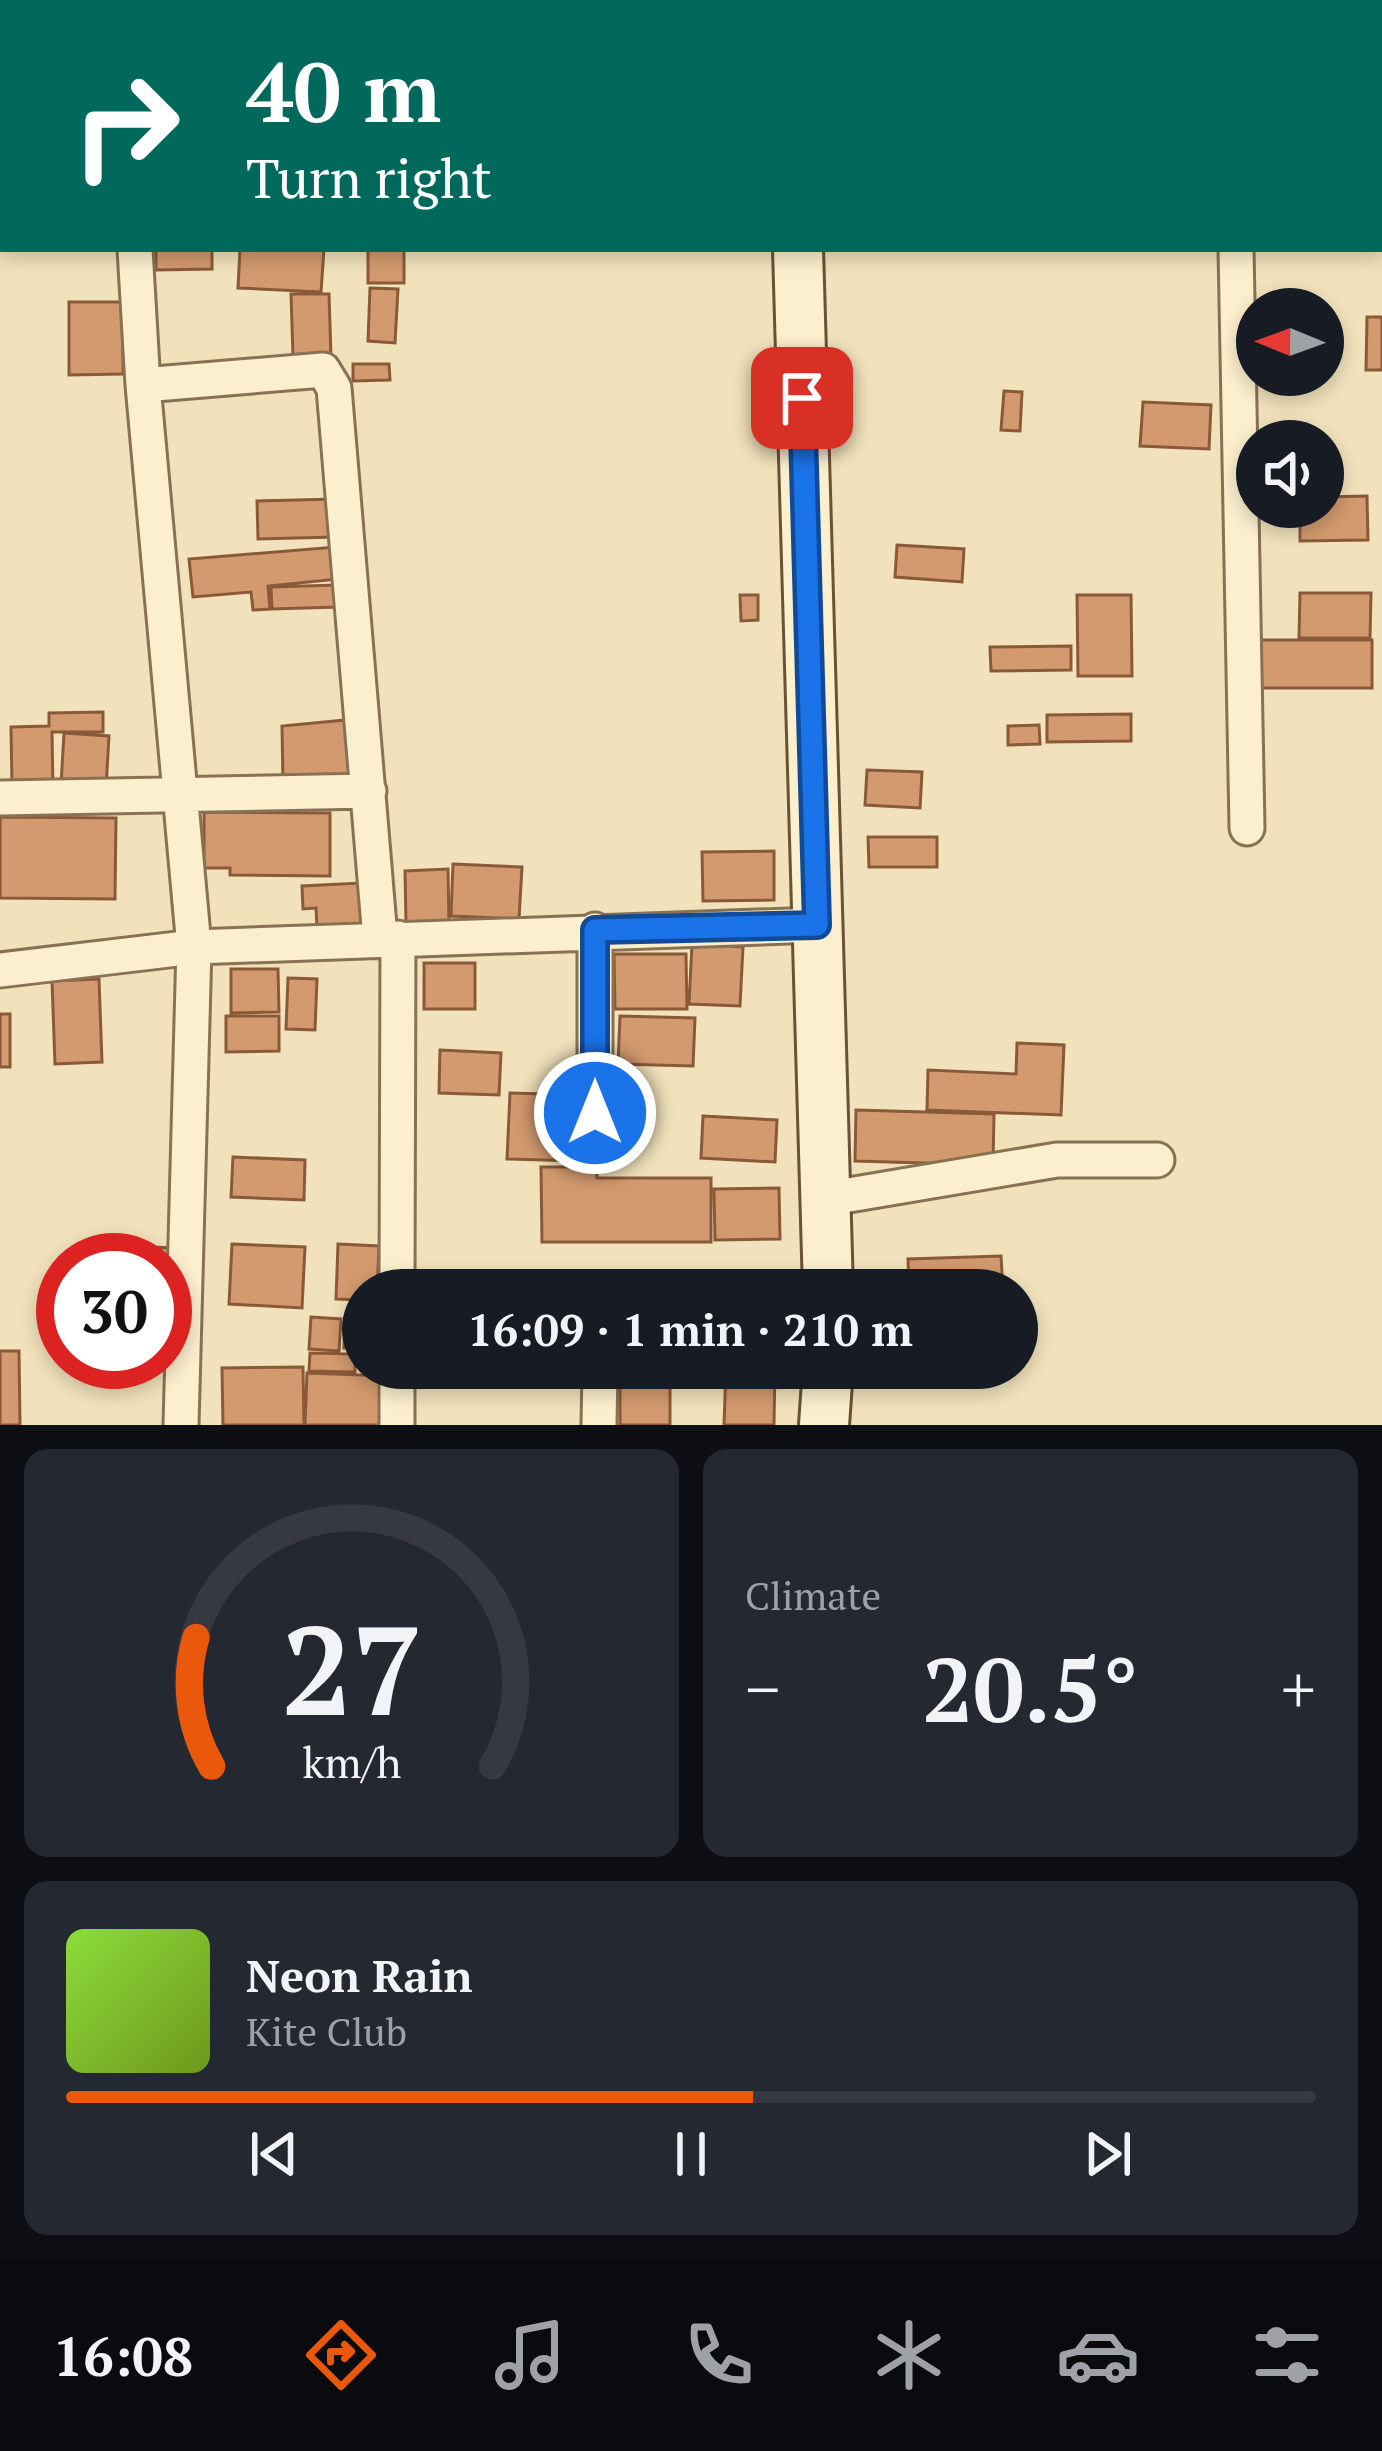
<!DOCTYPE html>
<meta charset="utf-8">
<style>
body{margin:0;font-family:"PT Serif",serif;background:#242831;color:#f1f3f6;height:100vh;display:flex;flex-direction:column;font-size:45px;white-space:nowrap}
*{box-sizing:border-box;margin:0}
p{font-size:39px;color:#9ea1a6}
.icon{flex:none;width:66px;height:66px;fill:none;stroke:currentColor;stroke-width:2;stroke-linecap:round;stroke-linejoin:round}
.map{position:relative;height:1425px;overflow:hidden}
.side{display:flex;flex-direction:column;gap:24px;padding:24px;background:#0d0f14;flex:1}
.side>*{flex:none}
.top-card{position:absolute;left:0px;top:0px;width:1383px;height:252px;box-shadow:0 6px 18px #0003;background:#00695c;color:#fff;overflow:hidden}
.needle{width:78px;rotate:271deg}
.buttons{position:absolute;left:1236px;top:288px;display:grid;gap:24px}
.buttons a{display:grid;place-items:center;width:108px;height:108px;border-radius:50%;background:#171b24;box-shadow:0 6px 18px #0003;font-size:60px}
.speed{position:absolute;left:36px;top:1233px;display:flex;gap:24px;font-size:60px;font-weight:700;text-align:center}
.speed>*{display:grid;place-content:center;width:156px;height:156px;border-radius:50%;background:#171b24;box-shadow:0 6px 18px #0003;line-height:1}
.speed .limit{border:18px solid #d22;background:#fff;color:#111}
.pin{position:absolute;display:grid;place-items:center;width:102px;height:102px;color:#fff;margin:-51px;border-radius:24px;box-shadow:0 6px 18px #0006}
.me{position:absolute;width:132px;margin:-66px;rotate:0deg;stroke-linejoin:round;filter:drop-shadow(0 0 9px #0008)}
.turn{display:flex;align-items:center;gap:42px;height:252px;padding:0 48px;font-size:54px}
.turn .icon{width:156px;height:156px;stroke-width:2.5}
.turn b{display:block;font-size:84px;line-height:102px}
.big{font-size:90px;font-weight:700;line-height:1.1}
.side .card{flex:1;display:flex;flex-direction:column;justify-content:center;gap:18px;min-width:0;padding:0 42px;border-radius:24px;background:#242831}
.side .dial{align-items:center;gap:0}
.dial svg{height:312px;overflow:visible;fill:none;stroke:#363941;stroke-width:7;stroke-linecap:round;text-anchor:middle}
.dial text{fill:#f1f3f6;stroke:none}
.song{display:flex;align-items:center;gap:36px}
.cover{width:144px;height:144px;border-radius:18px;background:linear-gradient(135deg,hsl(90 70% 55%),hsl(80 70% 35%))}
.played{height:12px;border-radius:6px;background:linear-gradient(90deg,#ea580c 55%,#363941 55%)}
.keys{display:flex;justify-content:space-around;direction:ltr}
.heat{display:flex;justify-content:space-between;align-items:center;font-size:66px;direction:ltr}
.side .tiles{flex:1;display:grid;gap:24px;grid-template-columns:1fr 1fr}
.card:last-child{grid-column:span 2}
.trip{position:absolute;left:342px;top:1269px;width:696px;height:120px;border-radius:60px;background:#171b24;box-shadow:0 6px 18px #0003;font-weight:700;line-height:120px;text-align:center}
.dock{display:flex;height:192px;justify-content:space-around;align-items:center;background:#090b0e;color:#9ea1a6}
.dock .icon{width:84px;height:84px}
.dock .selected{color:#ea580c}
.dock b{font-size:54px;color:#f1f3f6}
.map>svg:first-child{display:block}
.building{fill:#d29a6e;stroke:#8a5a38;stroke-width:3}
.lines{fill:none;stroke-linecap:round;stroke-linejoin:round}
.street-casing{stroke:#897154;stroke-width:39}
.secondary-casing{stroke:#6a5237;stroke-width:54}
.street{stroke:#fbefce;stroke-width:33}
.secondary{stroke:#fbefce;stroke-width:48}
.route-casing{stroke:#114b97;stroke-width:30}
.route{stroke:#1a73e8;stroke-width:21}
</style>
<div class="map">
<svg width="1382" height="1425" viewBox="0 0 1382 1425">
<rect width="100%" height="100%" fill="#f1e2bb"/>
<path class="building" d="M 156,249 L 212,249 L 212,269 L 156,270 Z
M 240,249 L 324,249 L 321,292 L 238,288 Z
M 368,249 L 404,249 L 404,283 L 368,283 Z
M 370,288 L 398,289 L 395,343 L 368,341 Z
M 291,294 L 329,294 L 331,357 L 293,357 Z
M 69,302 L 123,302 L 123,374 L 69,375 Z
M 1367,317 L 1382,317 L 1382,370 L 1366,370 Z
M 353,364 L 389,364 L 390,380 L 353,381 Z
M 1004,391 L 1022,392 L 1020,431 L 1001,430 Z
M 1143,402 L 1211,405 L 1209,449 L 1140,446 Z
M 1367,496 L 1368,540 L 1300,541 L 1300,507 L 1323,507 L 1323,497 Z
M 334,499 L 335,537 L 258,539 L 257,501 Z
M 897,545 L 964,549 L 962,582 L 895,577 Z
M 336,547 L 339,579 L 268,586 L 270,609 L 253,610 L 251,592 L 193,597 L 189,559 Z
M 337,585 L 338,607 L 272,609 L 271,587 Z
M 1300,593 L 1371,593 L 1370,638 L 1299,638 Z
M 740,595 L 758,595 L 758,620 L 741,621 Z
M 1077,595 L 1131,595 L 1132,676 L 1078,676 Z
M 1261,640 L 1372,640 L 1372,688 L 1261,688 Z
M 1071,646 L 1071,670 L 991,671 L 990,647 Z
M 103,712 L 103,732 L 52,732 L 53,788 L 12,788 L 11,727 L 49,726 L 49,713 Z
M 1131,714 L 1131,741 L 1047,742 L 1047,715 Z
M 356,719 L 357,784 L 283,785 L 282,726 Z
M 1039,725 L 1040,744 L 1008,745 L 1008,726 Z
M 64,733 L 109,736 L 106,788 L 61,785 Z
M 867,770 L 922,772 L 920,808 L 865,805 Z
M 204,812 L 330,813 L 330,876 L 230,875 L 230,868 L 204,868 Z
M 0,817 L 116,818 L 115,899 L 0,898 Z
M 868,837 L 937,837 L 937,867 L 869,867 Z
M 774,851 L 774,900 L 703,901 L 702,852 Z
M 453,864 L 522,867 L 519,919 L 451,916 Z
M 448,869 L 449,924 L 406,924 L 405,871 Z
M 361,883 L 362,927 L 317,928 L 316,908 L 303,909 L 302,886 Z
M 692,944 L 743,947 L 740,1006 L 689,1004 Z
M 614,954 L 686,954 L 687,1009 L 615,1009 Z
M 424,963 L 475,963 L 475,1009 L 424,1009 Z
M 231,969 L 278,969 L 279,1012 L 231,1013 Z
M 288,978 L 317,979 L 315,1030 L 286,1029 Z
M 99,979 L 102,1062 L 55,1064 L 52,981 Z
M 0,1014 L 10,1014 L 10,1067 L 0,1067 Z
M 226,1016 L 279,1016 L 279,1051 L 226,1052 Z
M 620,1016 L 695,1018 L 693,1066 L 618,1064 Z
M 1017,1043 L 1064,1045 L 1061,1115 L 927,1110 L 928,1070 L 1016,1074 Z
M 440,1050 L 501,1053 L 499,1095 L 439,1093 Z
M 510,1093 L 580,1095 L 578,1161 L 507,1159 Z
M 856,1110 L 994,1114 L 993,1165 L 855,1161 Z
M 703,1116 L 777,1120 L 775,1162 L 701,1158 Z
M 233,1157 L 305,1160 L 304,1200 L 231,1197 Z
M 541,1167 L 597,1167 L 597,1178 L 711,1178 L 711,1242 L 542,1242 Z
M 779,1188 L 780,1239 L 715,1240 L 714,1189 Z
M 232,1244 L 305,1247 L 302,1308 L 229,1304 Z
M 338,1244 L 379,1246 L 377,1290 L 363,1290 L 363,1300 L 336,1299 Z
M 126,1246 L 173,1248 L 169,1324 L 165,1260 L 125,1260 Z
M 1001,1256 L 1003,1290 L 909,1290 L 908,1259 Z
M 311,1317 L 341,1319 L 339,1351 L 309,1349 Z
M 345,1319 L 363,1319 L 363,1349 L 344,1348 Z
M 0,1351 L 19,1351 L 20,1425 L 0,1425 Z
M 310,1353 L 355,1354 L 355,1372 L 309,1371 Z
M 303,1367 L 304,1425 L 223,1425 L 222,1368 Z
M 620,1368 L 670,1368 L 670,1425 L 620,1425 Z
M 726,1368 L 775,1368 L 774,1425 L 724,1425 Z
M 307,1373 L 388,1376 L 386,1425 L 305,1425 Z"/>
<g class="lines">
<defs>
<path id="street" d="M 217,0 L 217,3
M 1231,0 L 1231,3
M 0,202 L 3,201
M 1380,224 L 1382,224
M 135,249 L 143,385
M 1236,249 L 1247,828
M 0,798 L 369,791
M 380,938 L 334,388 L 323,370 L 143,385 L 194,947 L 817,925
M 0,970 L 194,947 L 181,1425
M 595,1113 L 595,930
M 825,1199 L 1057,1160 L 1157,1160
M 397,1290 L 398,938
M 397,1425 L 397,1368
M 599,1425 L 600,1368"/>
<path id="secondary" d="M 791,0 L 792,3
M 798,249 L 828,1290
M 824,1425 L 828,1368"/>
</defs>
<use href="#street" class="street-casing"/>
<use href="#secondary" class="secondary-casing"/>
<use href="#street" class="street"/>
<use href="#secondary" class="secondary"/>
</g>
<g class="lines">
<defs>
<path id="route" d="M 595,1113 L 595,930 L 817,925 L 802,398"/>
</defs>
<use href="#route" class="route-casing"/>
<use href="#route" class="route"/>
</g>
</svg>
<div class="buttons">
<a><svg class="needle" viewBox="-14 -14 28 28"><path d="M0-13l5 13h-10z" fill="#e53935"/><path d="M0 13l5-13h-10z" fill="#9ea1a6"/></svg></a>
<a><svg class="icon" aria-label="sound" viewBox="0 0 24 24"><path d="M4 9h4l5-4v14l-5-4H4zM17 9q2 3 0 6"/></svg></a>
</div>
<div class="speed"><div class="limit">30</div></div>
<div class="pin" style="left:802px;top:398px;background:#d93025"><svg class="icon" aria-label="arrive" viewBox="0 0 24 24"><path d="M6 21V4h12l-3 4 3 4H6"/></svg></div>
<svg class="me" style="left:595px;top:1113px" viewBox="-20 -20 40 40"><circle r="17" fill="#1a73e8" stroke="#fff" stroke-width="3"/><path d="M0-11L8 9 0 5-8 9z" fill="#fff"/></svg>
<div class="trip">16:09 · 1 min · 210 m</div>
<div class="top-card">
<div class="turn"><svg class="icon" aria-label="right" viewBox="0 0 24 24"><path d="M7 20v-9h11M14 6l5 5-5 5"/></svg><div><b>40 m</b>Turn right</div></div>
</div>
</div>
<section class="side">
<div class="tiles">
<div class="card dial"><svg viewBox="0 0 100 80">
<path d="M14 69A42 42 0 1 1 86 69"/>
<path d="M14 69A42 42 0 0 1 10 36" stroke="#ea580c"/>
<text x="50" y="56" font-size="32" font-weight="700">27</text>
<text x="50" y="72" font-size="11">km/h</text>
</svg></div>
<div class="card"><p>Climate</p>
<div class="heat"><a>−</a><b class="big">20.5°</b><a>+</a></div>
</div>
<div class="card">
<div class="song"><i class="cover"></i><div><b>Neon Rain</b><p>Kite Club</p></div></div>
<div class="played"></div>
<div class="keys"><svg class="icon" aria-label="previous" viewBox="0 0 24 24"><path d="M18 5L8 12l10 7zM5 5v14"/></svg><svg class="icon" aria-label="pause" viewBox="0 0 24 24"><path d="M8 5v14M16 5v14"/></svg><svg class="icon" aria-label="next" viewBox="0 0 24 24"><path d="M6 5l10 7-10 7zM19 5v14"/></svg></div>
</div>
</div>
</section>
<nav class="dock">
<b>16:08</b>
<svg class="icon selected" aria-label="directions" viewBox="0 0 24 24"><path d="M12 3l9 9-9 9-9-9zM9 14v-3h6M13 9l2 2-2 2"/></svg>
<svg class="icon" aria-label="music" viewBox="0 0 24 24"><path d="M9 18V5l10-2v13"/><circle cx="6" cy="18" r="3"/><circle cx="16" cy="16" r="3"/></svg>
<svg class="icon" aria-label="phone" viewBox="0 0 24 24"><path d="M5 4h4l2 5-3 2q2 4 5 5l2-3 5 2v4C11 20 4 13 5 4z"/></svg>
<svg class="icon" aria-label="climate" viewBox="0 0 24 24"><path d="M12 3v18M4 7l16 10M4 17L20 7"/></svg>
<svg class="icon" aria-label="car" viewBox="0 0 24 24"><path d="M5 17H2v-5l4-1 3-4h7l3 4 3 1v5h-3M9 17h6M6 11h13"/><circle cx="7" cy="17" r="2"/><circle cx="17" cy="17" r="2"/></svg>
<svg class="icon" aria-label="filters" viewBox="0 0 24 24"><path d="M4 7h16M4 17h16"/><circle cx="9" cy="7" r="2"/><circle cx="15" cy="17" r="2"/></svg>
</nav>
